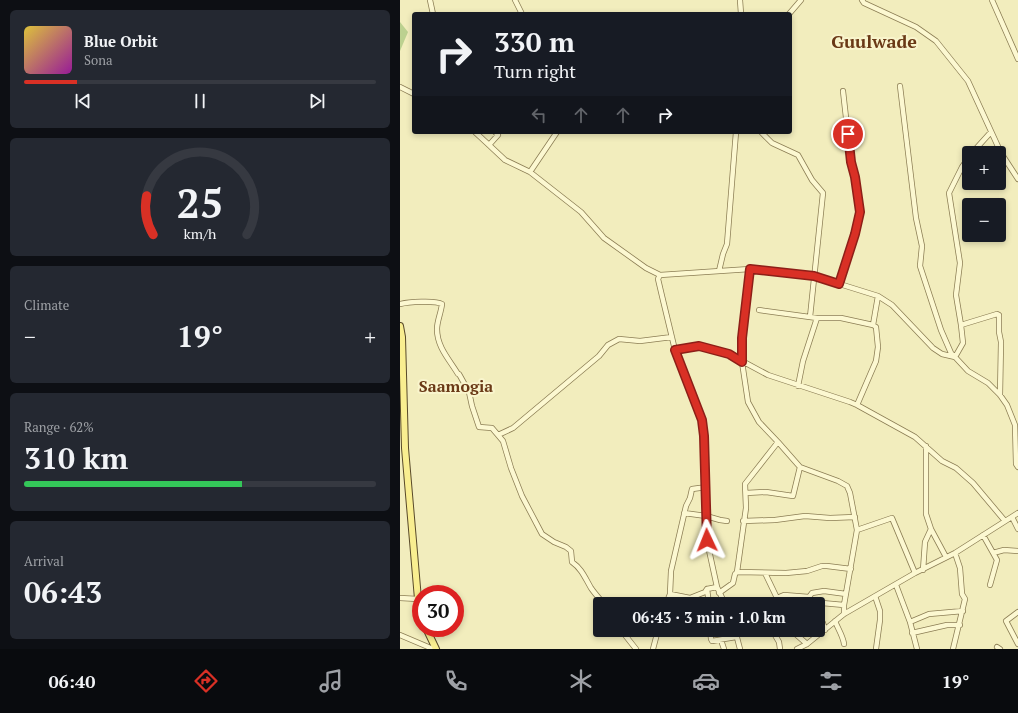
<!DOCTYPE html>
<meta charset="utf-8">
<style>
body{margin:0;font-family:"PT Serif",serif;background:#242831;color:#f1f3f6;height:100vh;display:flex;flex-direction:column;font-size:15px;white-space:nowrap}
*{box-sizing:border-box;margin:0}
p{font-size:13px;color:#9ea1a6}
.icon{flex:none;width:22px;height:22px;fill:none;stroke:currentColor;stroke-width:2;stroke-linecap:round;stroke-linejoin:round}
.map{position:relative;flex:1;overflow:hidden}
.sheet{display:flex;flex-direction:column;gap:10px;padding:10px;background:#0d0f14;width:400px}
.sheet>*{flex:none}
.banner{position:absolute;left:12px;top:12px;width:380px;height:122px;border-radius:4px;box-shadow:0 2px 6px #0003;background:#171b24;color:#f1f3f6;overflow:hidden}
.tools{position:absolute;left:562px;top:146px;display:grid;gap:8px}
.tools a{display:grid;place-items:center;width:44px;height:44px;border-radius:4px;background:#171b24;box-shadow:0 2px 6px #0003;font-size:20px}
.speed{position:absolute;left:12px;top:585px;display:flex;gap:8px;font-size:20px;font-weight:700;text-align:center}
.speed>*{display:grid;place-content:center;width:52px;height:52px;border-radius:50%;background:#171b24;box-shadow:0 2px 6px #0003;line-height:1}
.speed .limit{border:6px solid #d22;background:#fff;color:#111}
.pin{position:absolute;display:grid;place-items:center;width:34px;height:34px;color:#fff;margin:-17px;border:2px solid #fff;border-radius:50%;box-shadow:0 1px 4px #0007}
.me{position:absolute;width:44px;margin:-22px;rotate:358deg;stroke-linejoin:round;filter:drop-shadow(0 0 3px #0008)}
.turn{display:flex;align-items:center;gap:14px;height:84px;padding:0 16px;font-size:18px}
.turn .icon{width:52px;height:52px;stroke-width:2.5}
.turn b{display:block;font-size:28px;line-height:34px}
.lanes{display:flex;align-items:center;height:38px;padding:0 16px;background:#0003;justify-content:center;gap:20px;direction:ltr}
.lanes .off{opacity:.35}
.big{font-size:30px;font-weight:800;line-height:1.1}
.sheet .tile{flex:1;display:flex;flex-direction:column;justify-content:center;gap:6px;min-width:0;padding:0 14px;border-radius:6px;background:#242831}
.sheet .dial{align-items:center;gap:0}
.dial svg{height:104px;overflow:visible;fill:none;stroke:#363941;stroke-width:7;stroke-linecap:round;text-anchor:middle}
.dial text{fill:#f1f3f6;stroke:none}
.song{display:flex;align-items:center;gap:12px}
.cover{width:48px;height:48px;border-radius:6px;background:linear-gradient(135deg,hsl(50 70% 55%),hsl(300 70% 35%))}
.played{height:4px;border-radius:2px;background:linear-gradient(90deg,#d93025 15%,#363941 15%)}
.keys{display:flex;justify-content:space-around;direction:ltr}
.heat{display:flex;justify-content:space-between;align-items:center;font-size:22px;direction:ltr}
.charge{height:6px;border-radius:3px;background:linear-gradient(90deg,#34c759 62%,#363941 0)}
.trip{position:absolute;left:193px;top:597px;width:232px;height:40px;border-radius:4px;background:#171b24;box-shadow:0 2px 6px #0003;font-weight:800;line-height:40px;text-align:center}
.tabs{display:flex;height:64px;justify-content:space-around;align-items:center;background:#090b0e;color:#9ea1a6}
.tabs .icon{width:28px;height:28px}
.tabs .active{color:#d93025}
.tabs b{font-size:18px;color:#f1f3f6}
main{display:flex;flex:1;min-height:0}
.map>svg:first-child{display:block}
.green{fill:#bcd190}
.lines{fill:none;stroke-linecap:round;stroke-linejoin:round}
.minor-casing{stroke:#8b7d54;stroke-width:6}
.major-casing{stroke:#584929;stroke-width:8}
.minor{stroke:#fcf8d1;stroke-width:4.5}
.major{stroke:#f9ee90;stroke-width:6}
.route-casing{stroke:#8d1f18;stroke-width:10}
.route{stroke:#d93025;stroke-width:7}
.labels{text-anchor:middle;dominant-baseline:central;stroke-width:4;stroke-linejoin:round;paint-order:stroke}
.quarter-label{font-size:16px;font-weight:bold;fill:#6a3916;stroke:#f9f5cd}
.district-label{font-size:18px;font-weight:bold;fill:#6a3916;stroke:#f9f5cd}
</style>
<main>
<section class="sheet">
<div class="tile">
<div class="song"><i class="cover"></i><div><b>Blue Orbit</b><p>Sona</p></div></div>
<div class="played"></div>
<div class="keys"><svg class="icon" aria-label="previous" viewBox="0 0 24 24"><path d="M18 5L8 12l10 7zM5 5v14"/></svg><svg class="icon" aria-label="pause" viewBox="0 0 24 24"><path d="M8 5v14M16 5v14"/></svg><svg class="icon" aria-label="next" viewBox="0 0 24 24"><path d="M6 5l10 7-10 7zM19 5v14"/></svg></div>
</div>
<div class="tile dial"><svg viewBox="0 0 100 80">
<path d="M14 69A42 42 0 1 1 86 69"/>
<path d="M14 69A42 42 0 0 1 9 39" stroke="#d93025"/>
<text x="50" y="56" font-size="32" font-weight="700">25</text>
<text x="50" y="72" font-size="11">km/h</text>
</svg></div>
<div class="tile"><p>Climate</p>
<div class="heat"><a>−</a><b class="big">19°</b><a>+</a></div>
</div>
<div class="tile"><p>Range · 62%</p><b class="big">310 km</b><div class="charge"></div></div>
<div class="tile"><p>Arrival</p><b class="big">06:43</b></div>
</section>
<div class="map">
<svg width="618" height="649" viewBox="0 0 618 649">
<rect width="100%" height="100%" fill="#f2edbd"/>
<path class="green" d="M 0,22 L 8,32 L 0,51 Z"/>
<g class="lines">
<defs>
<path id="minor" d="M 30,0 L 33,14
M 115,0 L 122,14
M 340,0 L 341,14
M 462,0 L 464,3 L 516,27 L 536,41 L 568,81 L 601,153 L 618,179
M 592,0 L 618,59
M 389,14 L 401,0
M 500,86 L 516,218 L 522,246 L 520,266 L 541,330 L 551,353 L 555,357 L 563,343 L 561,325 L 556,295 L 560,263 L 549,193 L 562,167 L 569,157
M 0,87 L 14,94
M 75,132 L 89,145
M 95,132 L 98,135 L 89,145 L 105,160 L 130,172 L 181,212 L 204,238 L 246,268 L 260,275 L 350,269 L 414,276 L 478,296 L 492,305 L 533,348 L 542,354 L 555,357 L 568,371 L 588,383 L 600,395 L 607,405 L 615,425 L 616,464 L 618,467
M 361,132 L 372,143 L 398,155 L 412,180 L 423,193 L 410,317
M 572,153 L 591,132
M 130,172 L 157,132
M 350,269 L 342,337 L 342,362 L 348,402 L 359,422 L 378,442 L 400,467 L 438,481 L 447,486 L 450,493 L 457,530 L 444,605 L 444,614
M 319,271 L 323,254 L 327,244 L 336,132
M 260,275 L 258,279 L 262,296 L 275,350 L 301,420 L 304,436 L 306,454 L 307,541 L 317,587 L 325,604
M 439,284 L 455,234 L 460,212 L 455,177 L 451,162 L 443,91
M 0,304 C 8,302 35,300 42,304 C 41,313 37,321 37,329 C 37,347 49,359 58,374 L 59,374 L 69,392 L 72,406 L 79,427 L 92,428 L 103,441 L 111,468 L 122,496 L 142,534 L 154,542 L 166,547 L 171,551 L 172,562 C 182,569 185,578 191,588 C 195,594 200,599 204,604
M 359,310 L 417,318 L 441,318 L 473,325 L 476,327 L 478,347 L 476,361 L 457,405
M 473,325 L 478,296
M 561,325 L 597,314 L 599,315 L 599,332 L 601,342 L 600,395
M 275,350 L 299,346 L 317,350 L 329,354 L 368,375 L 450,402 L 457,405 L 515,437 L 542,461 L 556,468 L 573,483 L 605,521
M 398,386 L 403,361 L 417,318
M 98,435 L 113,428 L 199,356 L 208,345 L 219,339 L 240,341 L 272,337
M 346,493 L 366,492 L 393,496 L 400,467
M 284,513 L 306,516 L 320,520 L 327,521
M 612,517 L 618,529
M 343,521 L 375,520 L 405,516 L 430,518 L 455,517
M 531,529 L 546,557
M 457,530 L 492,518 L 515,573
M 583,535 L 597,560 L 590,585
M 593,553 L 604,550 L 618,551
M 523,570 L 525,542 L 531,529 L 526,514 L 526,446
M 337,572 L 386,573 L 407,571 L 422,566 L 427,566 L 451,569
M 365,573 L 377,598 L 374,604
M 496,585 L 510,622 L 517,649
M 319,593 L 333,583 L 335,574 L 337,572 L 346,508 L 345,484 L 378,442
M 270,594 L 290,598 L 305,592 L 307,589
M 475,596 L 480,611 L 480,620 L 476,649
M 0,598 L 18,599
M 377,598 L 384,595 L 409,597 L 412,593 L 424,591 L 446,594
M 411,602 L 444,605
M 266,604 L 270,594 L 271,571 L 286,506 L 290,498 L 292,489 L 307,487
M 309,604 L 307,589 L 317,587
M 618,612 L 606,621 L 618,644
M 418,616 L 423,623 L 425,630
M 435,621 C 438,629 443,636 444,644
M 510,622 L 529,614 L 563,611
M 221,630 L 236,649
M 310,630 L 311,639 L 312,641 L 336,637
M 335,630 L 340,649
M 372,630 L 379,642 L 380,649
M 391,630 L 407,644
M 512,633 L 547,625 L 560,625
M 0,635 L 33,649
M 321,640 L 324,649
M 597,647 L 600,649
M 253,649 L 258,630
M 397,649 L 407,644 L 444,614 L 515,573 L 555,553 L 618,513
M 553,649 L 565,599 L 562,594 L 560,568 L 555,553"/>
<path id="major" d="M 0,326 L 2,337 L 5,448 L 18,599 L 21,612
M 26,628 L 36,649"/>
</defs>
<use href="#minor" class="minor-casing"/>
<use href="#major" class="major-casing"/>
<use href="#minor" class="minor"/>
<use href="#major" class="major"/>
</g>
<g class="lines">
<defs>
<path id="route" d="M 307,540 L 304,436 L 302,420 L 275,350 L 299,346 L 329,354 L 342,362 L 342,338 L 350,269 L 414,276 L 439,284 L 455,234 L 460,212 L 455,177 L 451,162 L 448,134"/>
</defs>
<use href="#route" class="route-casing"/>
<use href="#route" class="route"/>
</g>
<g class="labels">
<g class="quarter-label">
<text x="56" y="386">Saamogia</text>
</g>
<g class="district-label">
<text x="474" y="41">Guulwade</text>
</g>
</g>
</svg>
<div class="tools">
<a>+</a>
<a>−</a>
</div>
<div class="speed"><div class="limit">30</div></div>
<div class="pin" style="left:448px;top:134px;background:#d93025"><svg class="icon" aria-label="arrive" viewBox="0 0 24 24"><path d="M6 21V4h12l-3 4 3 4H6"/></svg></div>
<svg class="me" style="left:307px;top:540px" viewBox="-20 -20 40 40"><path d="M0-17L14 15 0 8-14 15z" fill="#d93025" stroke="#fff" stroke-width="4"/></svg>
<div class="trip">06:43 · 3 min · 1.0 km</div>
<div class="banner">
<div class="turn"><svg class="icon" aria-label="right" viewBox="0 0 24 24"><path d="M7 20v-9h11M14 6l5 5-5 5"/></svg><div><b>330 m</b>Turn right</div></div>
<div class="lanes"><svg class="icon off" aria-label="left" viewBox="0 0 24 24"><path d="M17 20v-9H6M10 6l-5 5 5 5"/></svg><svg class="icon off" aria-label="ahead" viewBox="0 0 24 24"><path d="M12 20V5M6 11l6-6 6 6"/></svg><svg class="icon off" aria-label="ahead" viewBox="0 0 24 24"><path d="M12 20V5M6 11l6-6 6 6"/></svg><svg class="icon" aria-label="right" viewBox="0 0 24 24"><path d="M7 20v-9h11M14 6l5 5-5 5"/></svg></div>
</div>
</div>
</main>
<nav class="tabs">
<b>06:40</b>
<svg class="icon active" aria-label="directions" viewBox="0 0 24 24"><path d="M12 3l9 9-9 9-9-9zM9 14v-3h6M13 9l2 2-2 2"/></svg>
<svg class="icon" aria-label="music" viewBox="0 0 24 24"><path d="M9 18V5l10-2v13"/><circle cx="6" cy="18" r="3"/><circle cx="16" cy="16" r="3"/></svg>
<svg class="icon" aria-label="phone" viewBox="0 0 24 24"><path d="M5 4h4l2 5-3 2q2 4 5 5l2-3 5 2v4C11 20 4 13 5 4z"/></svg>
<svg class="icon" aria-label="climate" viewBox="0 0 24 24"><path d="M12 3v18M4 7l16 10M4 17L20 7"/></svg>
<svg class="icon" aria-label="car" viewBox="0 0 24 24"><path d="M5 17H2v-5l4-1 3-4h7l3 4 3 1v5h-3M9 17h6M6 11h13"/><circle cx="7" cy="17" r="2"/><circle cx="17" cy="17" r="2"/></svg>
<svg class="icon" aria-label="filters" viewBox="0 0 24 24"><path d="M4 7h16M4 17h16"/><circle cx="9" cy="7" r="2"/><circle cx="15" cy="17" r="2"/></svg>
<b>19°</b>
</nav>
